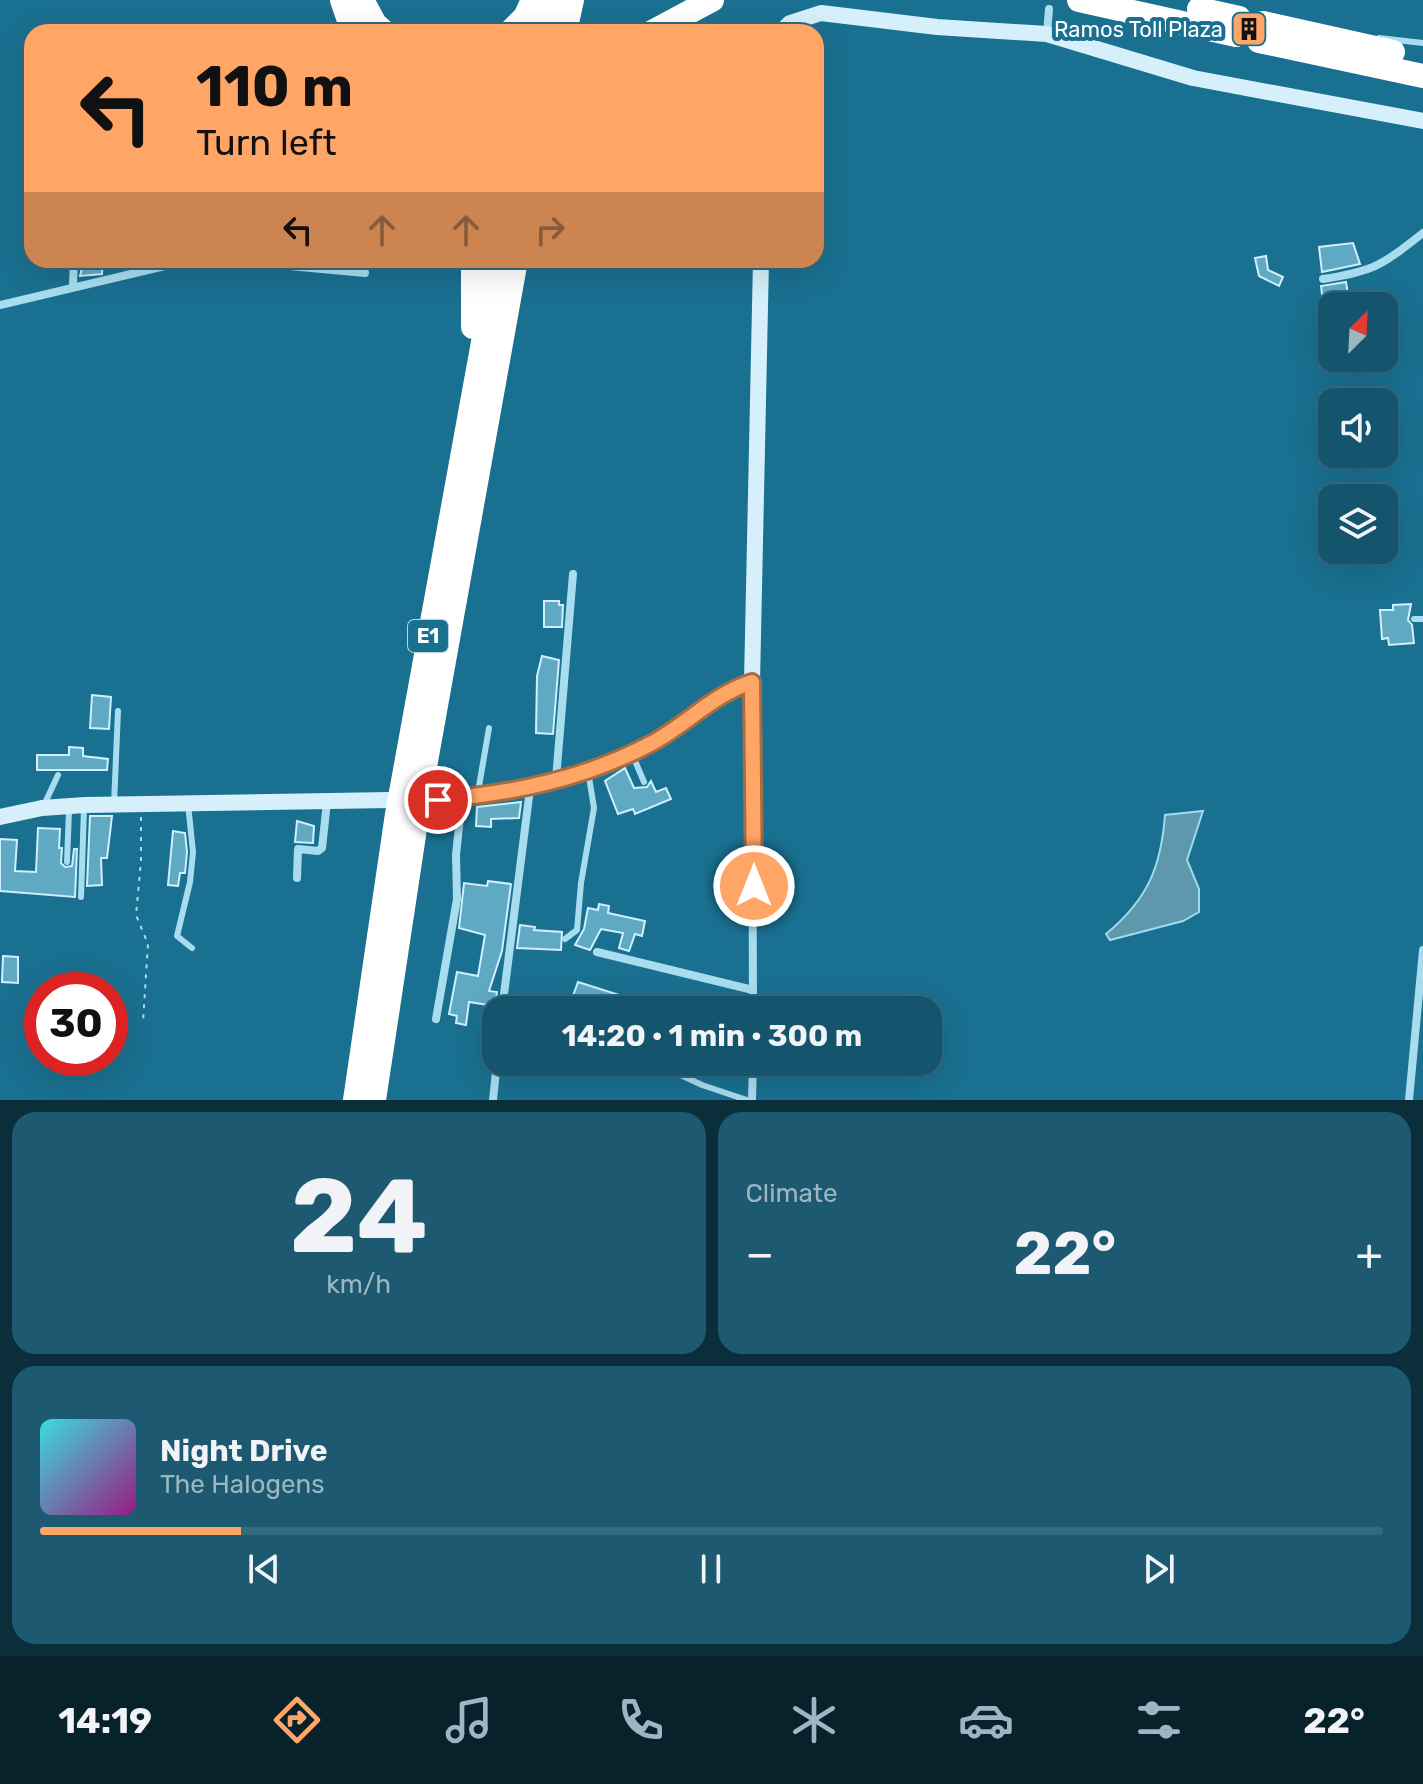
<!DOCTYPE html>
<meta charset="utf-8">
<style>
body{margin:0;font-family:Rubik,sans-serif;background:#1d5a72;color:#f1f3f6;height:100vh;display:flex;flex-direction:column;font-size:30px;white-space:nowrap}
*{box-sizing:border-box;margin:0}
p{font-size:26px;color:#9db7c2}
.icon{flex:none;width:44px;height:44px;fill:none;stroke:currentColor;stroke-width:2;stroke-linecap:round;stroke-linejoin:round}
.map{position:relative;height:1100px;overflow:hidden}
.panel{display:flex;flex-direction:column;gap:12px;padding:12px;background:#0b2e3b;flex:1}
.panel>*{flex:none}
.top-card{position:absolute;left:24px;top:24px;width:800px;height:244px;border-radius:24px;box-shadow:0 8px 32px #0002,0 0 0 2px #336a7f;background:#ffa666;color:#111;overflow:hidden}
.needle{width:52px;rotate:24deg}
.controls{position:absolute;left:1318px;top:292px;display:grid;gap:16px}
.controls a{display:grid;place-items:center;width:80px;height:80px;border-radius:16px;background:#14546c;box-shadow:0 8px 32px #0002,0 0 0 2px #336a7f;font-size:40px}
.speed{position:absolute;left:24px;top:972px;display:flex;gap:16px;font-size:40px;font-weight:700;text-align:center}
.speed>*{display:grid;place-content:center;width:104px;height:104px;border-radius:50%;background:#14546c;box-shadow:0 8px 32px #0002,0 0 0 2px #336a7f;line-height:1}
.speed .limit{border:12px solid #d22;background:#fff;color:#111}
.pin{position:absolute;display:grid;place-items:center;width:68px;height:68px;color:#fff;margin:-34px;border:4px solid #fff;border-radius:50%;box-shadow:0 2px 8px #0007}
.me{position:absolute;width:88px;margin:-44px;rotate:0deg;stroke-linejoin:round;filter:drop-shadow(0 0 6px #0008)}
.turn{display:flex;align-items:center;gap:28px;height:168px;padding:0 40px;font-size:36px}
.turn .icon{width:104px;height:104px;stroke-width:2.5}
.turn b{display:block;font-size:56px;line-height:68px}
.lanes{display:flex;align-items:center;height:76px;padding:0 40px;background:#0003;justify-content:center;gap:40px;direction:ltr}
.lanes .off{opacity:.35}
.big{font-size:60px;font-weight:700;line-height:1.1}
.panel .widget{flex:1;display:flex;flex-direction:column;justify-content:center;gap:12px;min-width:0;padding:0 28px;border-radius:24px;background:#1d5a72}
.panel .dial{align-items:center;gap:0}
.dial b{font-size:104px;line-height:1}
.song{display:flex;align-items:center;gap:24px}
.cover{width:96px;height:96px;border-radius:12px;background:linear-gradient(135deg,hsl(180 70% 55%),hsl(310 70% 35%))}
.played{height:8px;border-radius:4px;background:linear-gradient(90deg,#ffa666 15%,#336a7f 15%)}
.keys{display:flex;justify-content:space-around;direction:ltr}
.heat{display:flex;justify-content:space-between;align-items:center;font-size:44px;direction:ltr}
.panel .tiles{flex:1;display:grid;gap:12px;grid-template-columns:1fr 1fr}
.widget:last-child{grid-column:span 2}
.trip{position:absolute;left:482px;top:996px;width:460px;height:80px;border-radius:24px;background:#14546c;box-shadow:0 8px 32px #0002,0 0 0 2px #336a7f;font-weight:700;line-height:80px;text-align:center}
.menu{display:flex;height:128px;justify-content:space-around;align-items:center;background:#08222b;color:#9db7c2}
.menu .icon{width:56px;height:56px}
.menu .active{color:#ffa666}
.menu b{font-size:36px;color:#f1f3f6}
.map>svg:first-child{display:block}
.water{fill:#5d98ad;stroke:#9bdcf1;stroke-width:2}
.building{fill:#60a9c3;stroke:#ceeffb;stroke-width:2}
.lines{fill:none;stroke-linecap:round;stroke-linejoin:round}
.path{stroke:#a8ddef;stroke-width:2;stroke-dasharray:4 6;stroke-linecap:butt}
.lane{stroke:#a8ddef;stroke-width:6}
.street{stroke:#a8ddef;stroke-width:8}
.secondary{stroke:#d5f0fa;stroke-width:16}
.highway{stroke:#fff;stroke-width:24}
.route-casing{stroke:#a66c42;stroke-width:20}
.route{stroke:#ffa666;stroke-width:14}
.labels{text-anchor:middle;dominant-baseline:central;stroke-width:8;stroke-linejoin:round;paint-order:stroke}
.shield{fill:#1a7090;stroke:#bad4de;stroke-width:2}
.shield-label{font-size:20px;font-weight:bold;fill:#fff}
.poi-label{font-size:22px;fill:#fff;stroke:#1a7090;text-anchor:end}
</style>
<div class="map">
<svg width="1423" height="1100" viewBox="0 0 1423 1100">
<rect width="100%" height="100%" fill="#1a7090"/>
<path class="water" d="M 1203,811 L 1187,860 L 1199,889 L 1199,912 L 1183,921 L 1110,940 L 1106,934 C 1147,900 1161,868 1165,815 Z"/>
<path class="building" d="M 1353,243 L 1360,264 L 1322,272 L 1319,247 Z
M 1266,256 L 1268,270 L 1283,277 L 1279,286 L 1259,276 L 1255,258 Z
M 84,260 L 103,260 L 102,274 L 80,276 Z
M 1346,282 L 1349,300 L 1323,303 L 1321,286 Z
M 544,601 L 559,601 L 559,605 L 563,605 L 562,627 L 544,627 Z
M 1411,604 L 1408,620 L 1412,625 L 1414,643 L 1389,645 L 1388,638 L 1382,639 L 1380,610 L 1393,610 L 1393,605 Z
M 542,656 L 559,660 L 553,734 L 536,733 L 537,676 Z
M 92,695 L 111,697 L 109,729 L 90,728 Z
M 69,747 L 83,748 L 83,756 L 108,759 L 107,770 L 37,770 L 37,755 L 69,755 Z
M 625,768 L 634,788 L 647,787 L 651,781 L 656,792 L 666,788 L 671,799 L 635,814 L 633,809 L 618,814 L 605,781 Z
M 521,802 L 519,818 L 491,819 L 491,827 L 476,826 L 477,807 Z
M 90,816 L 112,816 L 107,858 L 101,858 L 102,885 L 87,886 Z
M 297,821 L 314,826 L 313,843 L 295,842 Z
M 38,828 L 60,829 L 59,848 L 62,848 L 61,863 L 65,867 L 72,866 L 74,849 L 77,849 L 75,897 L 0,891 L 0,839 L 17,840 L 15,871 L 36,872 Z
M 173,831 L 185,833 L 187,852 L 185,873 L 180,873 L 178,886 L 168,885 Z
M 488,881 L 511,884 L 502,951 L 489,991 L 497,992 L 495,1006 L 469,1002 L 466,1025 L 456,1023 L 457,1016 L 449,1014 L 457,972 L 478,976 L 485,935 L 459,928 L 464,883 L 487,886 Z
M 599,904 L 609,906 L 608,913 L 645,921 L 642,936 L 635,934 L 629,951 L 619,948 L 623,933 L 601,929 L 590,950 L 575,945 L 584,929 L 588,908 L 598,910 Z
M 520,925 L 535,927 L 534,930 L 562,932 L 561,950 L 517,948 Z
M 3,956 L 18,957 L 18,983 L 2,982 Z
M 578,982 L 619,995 L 616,1005 L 612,1004 L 610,1010 L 573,996 Z"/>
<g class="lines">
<path class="path" d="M 141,817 L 141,861 L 136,915 L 148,944 L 143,1022"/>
<path class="lane" d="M 1379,38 L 1423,43
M 1414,619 L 1423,619
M 633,756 L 644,782
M 478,792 L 489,728
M 114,804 L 118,711
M 188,804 L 193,852 L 190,882 L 177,936 L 192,948
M 44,805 L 58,775
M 67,862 L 69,810
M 81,897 L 84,808
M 565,939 L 577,930 L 581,883 L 594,808 L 588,771
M 623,1005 L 624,1010
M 653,1062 L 702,1085 L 747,1100"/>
<path class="street" d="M 1047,34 L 1049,9
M 225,260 L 365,273
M 1323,279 C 1375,271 1382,265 1423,233
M 73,285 L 74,260
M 0,305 L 190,260
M 752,683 L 753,1010
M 556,779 L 573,574
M 297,878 L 298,849 L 318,851 L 322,848 L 327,802
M 597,952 L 753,990
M 502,1010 L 530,789
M 436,1019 L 457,899 L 456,855 L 462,798
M 493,1100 L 497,1062
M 752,1100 L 753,1062
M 1409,1100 L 1423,950"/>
<path class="secondary" d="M 781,32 L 790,23 L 821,13 L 937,27 L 1047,34 L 1193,78 L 1423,121
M 438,800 C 513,793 584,779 652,743 C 687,724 714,694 752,682 L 761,260
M 0,817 L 42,808 L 85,805 L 390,800"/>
<path class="highway" d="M 342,0 L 353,32
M 362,0 L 375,24 L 384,32
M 1079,0 L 1236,35
M 1199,9 L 1239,18
M 1263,23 L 1393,52
M 510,32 L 525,17 L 533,0
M 544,32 L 551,0
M 565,32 L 572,0
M 652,32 L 712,0
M 1259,41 L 1423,76
M 473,260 L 473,327
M 355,1100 L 397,814 L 498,260
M 374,1100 L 421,789 L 516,260"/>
</g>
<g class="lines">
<defs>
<path id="route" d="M 438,800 C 513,793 585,779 652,743 C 687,724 714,694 752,682 L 754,886"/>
</defs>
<use href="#route" class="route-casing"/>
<use href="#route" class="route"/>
</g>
<defs>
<symbol id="building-square" viewBox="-11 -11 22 22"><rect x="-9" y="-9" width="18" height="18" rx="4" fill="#ffa666" stroke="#1a7090"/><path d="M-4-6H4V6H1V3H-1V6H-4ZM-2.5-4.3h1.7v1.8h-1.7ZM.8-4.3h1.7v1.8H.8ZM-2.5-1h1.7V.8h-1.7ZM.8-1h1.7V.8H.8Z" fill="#111"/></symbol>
</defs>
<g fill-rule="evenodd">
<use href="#building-square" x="1229" y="9" width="40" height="40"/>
</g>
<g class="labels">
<rect class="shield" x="408" y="620" width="40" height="32" rx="6"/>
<g class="shield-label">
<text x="428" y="636">E1</text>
</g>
<g class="poi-label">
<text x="1223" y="29">Ramos Toll Plaza</text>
</g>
</g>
</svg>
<div class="controls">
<a><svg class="needle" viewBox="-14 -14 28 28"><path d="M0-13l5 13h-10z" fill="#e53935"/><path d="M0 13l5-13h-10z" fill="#9db7c2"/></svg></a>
<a><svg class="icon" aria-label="sound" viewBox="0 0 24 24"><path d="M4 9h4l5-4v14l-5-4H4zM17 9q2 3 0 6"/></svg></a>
<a><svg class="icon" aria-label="layers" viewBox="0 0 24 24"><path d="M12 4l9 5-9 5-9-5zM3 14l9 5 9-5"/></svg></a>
</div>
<div class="speed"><div class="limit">30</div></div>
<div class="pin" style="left:438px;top:800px;background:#d93025"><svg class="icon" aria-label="arrive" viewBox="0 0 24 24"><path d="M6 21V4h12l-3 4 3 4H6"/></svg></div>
<svg class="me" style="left:754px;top:886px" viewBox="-20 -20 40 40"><circle r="17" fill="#ffa666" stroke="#fff" stroke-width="3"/><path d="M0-11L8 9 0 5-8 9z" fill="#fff"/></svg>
<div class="trip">14:20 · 1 min · 300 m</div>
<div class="top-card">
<div class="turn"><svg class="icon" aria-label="left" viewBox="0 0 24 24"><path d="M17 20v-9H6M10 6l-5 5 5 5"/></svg><div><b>110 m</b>Turn left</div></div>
<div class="lanes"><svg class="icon" aria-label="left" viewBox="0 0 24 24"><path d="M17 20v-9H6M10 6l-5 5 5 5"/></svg><svg class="icon off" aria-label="ahead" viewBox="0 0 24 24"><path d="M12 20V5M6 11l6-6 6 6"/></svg><svg class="icon off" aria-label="ahead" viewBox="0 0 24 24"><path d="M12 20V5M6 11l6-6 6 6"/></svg><svg class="icon off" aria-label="right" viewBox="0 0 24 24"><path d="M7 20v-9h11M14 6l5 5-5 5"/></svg></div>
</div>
</div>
<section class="panel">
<div class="tiles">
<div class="widget dial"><b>24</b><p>km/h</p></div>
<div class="widget"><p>Climate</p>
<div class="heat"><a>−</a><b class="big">22°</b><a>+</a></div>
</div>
<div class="widget">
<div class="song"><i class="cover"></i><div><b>Night Drive</b><p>The Halogens</p></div></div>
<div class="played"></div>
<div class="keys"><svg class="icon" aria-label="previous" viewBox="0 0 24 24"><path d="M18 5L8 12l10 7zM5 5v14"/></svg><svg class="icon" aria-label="pause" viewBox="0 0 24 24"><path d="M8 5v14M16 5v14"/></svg><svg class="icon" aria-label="next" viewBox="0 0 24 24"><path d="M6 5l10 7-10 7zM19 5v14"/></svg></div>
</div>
</div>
</section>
<nav class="menu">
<b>14:19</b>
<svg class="icon active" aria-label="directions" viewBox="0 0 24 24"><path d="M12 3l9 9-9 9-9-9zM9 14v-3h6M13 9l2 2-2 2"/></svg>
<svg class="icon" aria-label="music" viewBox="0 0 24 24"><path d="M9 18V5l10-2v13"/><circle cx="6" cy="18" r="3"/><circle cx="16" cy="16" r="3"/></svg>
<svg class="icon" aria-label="phone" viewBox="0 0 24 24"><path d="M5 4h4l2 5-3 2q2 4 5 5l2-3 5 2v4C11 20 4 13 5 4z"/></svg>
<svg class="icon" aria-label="climate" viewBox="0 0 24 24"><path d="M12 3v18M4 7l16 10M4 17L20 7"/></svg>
<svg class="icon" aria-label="car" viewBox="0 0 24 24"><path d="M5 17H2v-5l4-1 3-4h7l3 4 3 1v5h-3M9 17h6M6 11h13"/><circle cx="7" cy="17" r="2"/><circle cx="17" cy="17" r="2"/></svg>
<svg class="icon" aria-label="filters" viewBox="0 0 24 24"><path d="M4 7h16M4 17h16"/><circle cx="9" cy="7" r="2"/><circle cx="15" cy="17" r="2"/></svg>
<b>22°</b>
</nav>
